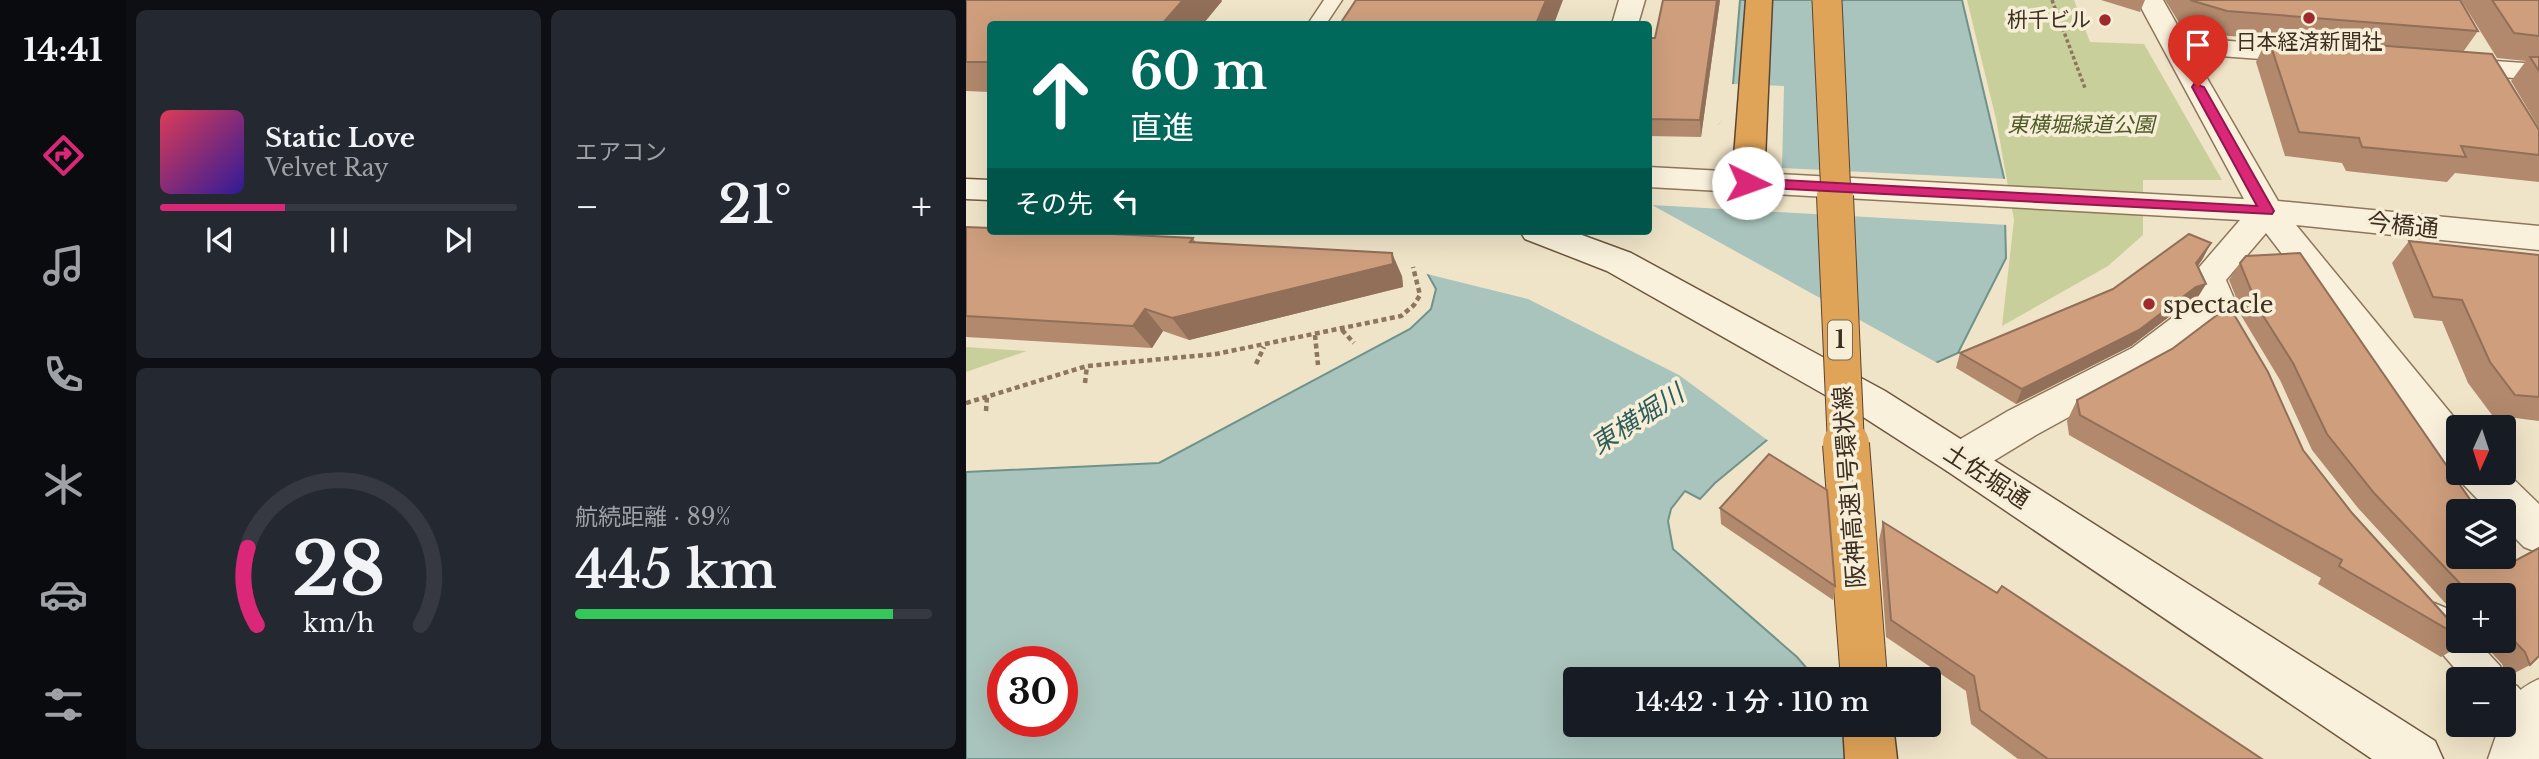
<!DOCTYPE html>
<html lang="ja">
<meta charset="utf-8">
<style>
body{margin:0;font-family:"Libre Baskerville","Noto Sans JP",serif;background:#242831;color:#f1f3f6;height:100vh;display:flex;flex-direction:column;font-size:26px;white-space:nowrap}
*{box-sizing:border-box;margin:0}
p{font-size:23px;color:#9ea1a6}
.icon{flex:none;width:38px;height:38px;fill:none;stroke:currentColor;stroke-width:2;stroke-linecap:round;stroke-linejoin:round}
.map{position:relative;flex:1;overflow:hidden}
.details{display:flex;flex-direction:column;gap:10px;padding:10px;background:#0d0f14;width:840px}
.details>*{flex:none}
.top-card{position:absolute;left:21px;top:21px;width:665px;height:214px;border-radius:7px;box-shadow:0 7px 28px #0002;background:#00695c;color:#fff;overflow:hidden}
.needle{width:46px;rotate:183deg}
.fabs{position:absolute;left:1480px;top:415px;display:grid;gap:14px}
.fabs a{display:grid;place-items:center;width:70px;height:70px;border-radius:7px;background:#171b24;box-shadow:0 7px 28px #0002;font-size:35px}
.speed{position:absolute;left:21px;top:646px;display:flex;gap:14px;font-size:35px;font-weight:700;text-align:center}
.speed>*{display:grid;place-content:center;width:91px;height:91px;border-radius:50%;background:#171b24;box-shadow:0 7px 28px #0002;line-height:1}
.speed .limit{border:10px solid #d22;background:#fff;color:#111}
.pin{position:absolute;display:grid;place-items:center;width:60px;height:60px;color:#fff;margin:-72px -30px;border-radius:50% 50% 50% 0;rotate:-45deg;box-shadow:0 0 7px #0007}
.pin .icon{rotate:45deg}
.me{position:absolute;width:77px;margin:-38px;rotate:93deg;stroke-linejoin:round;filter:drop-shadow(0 0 5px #0008)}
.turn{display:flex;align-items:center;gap:24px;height:147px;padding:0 28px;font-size:32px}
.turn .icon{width:91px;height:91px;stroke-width:2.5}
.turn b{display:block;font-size:49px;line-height:60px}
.then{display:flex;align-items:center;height:66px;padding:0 28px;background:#0003;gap:14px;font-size:26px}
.big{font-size:52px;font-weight:600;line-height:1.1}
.details .tile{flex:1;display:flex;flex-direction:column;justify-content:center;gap:10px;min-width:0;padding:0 24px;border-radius:10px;background:#242831}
.details .dial{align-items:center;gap:0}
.dial svg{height:182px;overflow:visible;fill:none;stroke:#363941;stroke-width:7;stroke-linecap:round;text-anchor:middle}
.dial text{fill:#f1f3f6;stroke:none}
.song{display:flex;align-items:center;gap:21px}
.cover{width:84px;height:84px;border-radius:10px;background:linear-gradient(135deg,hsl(350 70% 55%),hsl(250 70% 35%))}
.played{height:7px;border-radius:4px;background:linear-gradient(90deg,#db2777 35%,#363941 35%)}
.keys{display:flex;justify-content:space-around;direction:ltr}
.heat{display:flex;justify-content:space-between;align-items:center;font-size:38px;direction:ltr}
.charge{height:10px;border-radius:5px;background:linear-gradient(90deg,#34c759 89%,#363941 0)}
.details .tiles{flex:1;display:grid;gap:10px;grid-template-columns:repeat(2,1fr)}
.trip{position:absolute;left:597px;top:667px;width:378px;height:70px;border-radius:7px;background:#171b24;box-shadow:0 7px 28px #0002;font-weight:600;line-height:70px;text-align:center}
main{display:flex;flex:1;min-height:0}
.tab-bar{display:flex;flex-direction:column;width:126px;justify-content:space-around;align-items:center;background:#090b0e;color:#9ea1a6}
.tab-bar .icon{width:49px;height:49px}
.tab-bar .active{color:#db2777}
.tab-bar b{font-size:32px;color:#f1f3f6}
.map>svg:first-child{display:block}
.green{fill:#c9cf9b}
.water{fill:#a9c4bc;stroke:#6f938a;stroke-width:2;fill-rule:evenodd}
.pier{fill:#f0e4c8}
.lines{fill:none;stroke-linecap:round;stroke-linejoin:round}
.service-casing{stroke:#8d765c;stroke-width:3}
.minor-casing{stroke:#8d765c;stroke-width:3}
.secondary-casing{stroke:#6f573f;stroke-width:3}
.motorway-casing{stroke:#5b4430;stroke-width:3}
.path-far1{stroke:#8d765c;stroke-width:3.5;stroke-dasharray:3.5 2.5;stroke-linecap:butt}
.path{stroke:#8d765c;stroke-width:4.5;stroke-dasharray:5 3.5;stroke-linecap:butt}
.service{fill:#faf1dc;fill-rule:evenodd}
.minor{fill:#faf1dc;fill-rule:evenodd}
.secondary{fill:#faf1dc;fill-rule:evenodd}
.motorway{fill:#e0a458;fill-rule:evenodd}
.motorway-bridge-far2-casing{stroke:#5b4430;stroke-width:31;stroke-linecap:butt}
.motorway-bridge-far1-casing{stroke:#5b4430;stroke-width:38;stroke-linecap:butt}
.motorway-bridge-casing{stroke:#5b4430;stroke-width:48;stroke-linecap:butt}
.motorway-bridge-far2{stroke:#e0a458;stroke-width:29}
.motorway-bridge-far1{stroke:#e0a458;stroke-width:36}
.motorway-bridge{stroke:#e0a458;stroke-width:46}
.wall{fill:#b2896c}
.shaded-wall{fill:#916f58}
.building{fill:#cf9f7d;stroke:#916f58;stroke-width:2}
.route{fill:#db2777;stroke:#8e194d;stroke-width:2}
.poi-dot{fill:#9e2a2b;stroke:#f7eed8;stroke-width:2.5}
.labels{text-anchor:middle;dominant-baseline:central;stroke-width:7;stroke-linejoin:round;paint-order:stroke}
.far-poi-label{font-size:21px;fill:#3d2e20;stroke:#f7eed8;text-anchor:end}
.far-park-label{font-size:21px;font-style:italic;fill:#4d5a26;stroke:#f7eed8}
.shield{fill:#f7eed8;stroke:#756857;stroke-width:2}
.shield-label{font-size:23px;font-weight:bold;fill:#3d2e20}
.street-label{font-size:24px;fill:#3d2e20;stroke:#f7eed8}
.poi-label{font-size:24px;fill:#3d2e20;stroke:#f7eed8;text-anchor:start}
.water-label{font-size:26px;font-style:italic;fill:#2f5d5a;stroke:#f7eed8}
</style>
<main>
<nav class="tab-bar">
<b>14:41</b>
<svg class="icon active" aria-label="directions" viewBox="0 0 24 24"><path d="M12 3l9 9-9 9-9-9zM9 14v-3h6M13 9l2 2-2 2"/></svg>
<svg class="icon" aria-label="music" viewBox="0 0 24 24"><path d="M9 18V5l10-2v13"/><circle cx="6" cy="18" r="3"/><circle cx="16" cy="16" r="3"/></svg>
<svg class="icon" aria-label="phone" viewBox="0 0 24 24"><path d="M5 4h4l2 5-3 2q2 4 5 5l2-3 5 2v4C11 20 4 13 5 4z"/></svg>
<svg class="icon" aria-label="climate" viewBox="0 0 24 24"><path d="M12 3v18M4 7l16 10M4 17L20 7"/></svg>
<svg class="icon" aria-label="car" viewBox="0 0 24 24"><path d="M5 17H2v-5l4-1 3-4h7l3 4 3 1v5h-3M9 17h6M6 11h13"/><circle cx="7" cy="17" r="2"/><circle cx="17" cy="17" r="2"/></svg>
<svg class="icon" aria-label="filters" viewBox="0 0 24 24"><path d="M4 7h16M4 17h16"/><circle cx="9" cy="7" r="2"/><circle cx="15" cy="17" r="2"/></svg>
</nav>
<section class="details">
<div class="tiles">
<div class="tile">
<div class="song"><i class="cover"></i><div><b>Static Love</b><p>Velvet Ray</p></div></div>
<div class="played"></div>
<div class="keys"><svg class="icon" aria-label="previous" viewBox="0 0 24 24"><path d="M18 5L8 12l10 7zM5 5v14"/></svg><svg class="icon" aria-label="pause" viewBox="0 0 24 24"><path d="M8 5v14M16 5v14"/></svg><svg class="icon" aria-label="next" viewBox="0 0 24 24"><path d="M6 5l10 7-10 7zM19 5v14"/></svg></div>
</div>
<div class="tile"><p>エアコン</p>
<div class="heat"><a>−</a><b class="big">21°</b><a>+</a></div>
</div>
<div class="tile dial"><svg viewBox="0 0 100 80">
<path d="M14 69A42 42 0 1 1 86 69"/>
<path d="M14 69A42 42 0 0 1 10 35" stroke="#db2777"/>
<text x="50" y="56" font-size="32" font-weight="700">28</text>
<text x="50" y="72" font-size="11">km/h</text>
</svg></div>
<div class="tile"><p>航続距離 · 89%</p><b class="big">445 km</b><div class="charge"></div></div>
</div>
</section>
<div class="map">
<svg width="1573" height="759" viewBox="0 0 1573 759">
<rect width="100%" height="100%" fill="#f0e4c8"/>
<path class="green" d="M 1001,0 L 1108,0 L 1124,42 L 1178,44 L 1256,180 L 1177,180 L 1177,235 L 1142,266 L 1036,326 L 1048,220 L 1030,119 Z
M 0,347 L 61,351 L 0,372 Z"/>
<path class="water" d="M 774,0 L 996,0 L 1038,178 L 1040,258 L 992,353 L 807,435 L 749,483 L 734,499 L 719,491 L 705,509 L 702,521 L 707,549 L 831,657 L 850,679 L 609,679 L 609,724 L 890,725 L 920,759 L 0,759 L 0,472 L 193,463 L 444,329 L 465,309 L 470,289 L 460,271 L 682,231 L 683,143 L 729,144 L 746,136 L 765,108 ZM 37,662 L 96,662 L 96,721 L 37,721 Z"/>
<path class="pier" d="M 765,84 L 818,86 L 816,168 L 1041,179 L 1042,225 L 686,205 L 975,365 L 804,442 L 713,375 L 562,299 L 457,273 L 458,268 L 514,231 L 682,231 L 683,140 L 729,142 L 742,135 L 753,124 L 762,108 Z"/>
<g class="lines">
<defs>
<path id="service" d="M 358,0 L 376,0 L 360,24 L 342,24 Z
M 1468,603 L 1480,608 L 1493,622 L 1493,640 L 1510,640 L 1534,666 L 1539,679 L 1538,680 L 1498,679 L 1456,630 L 1451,619 L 1456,608 Z
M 1538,681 L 1551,686 L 1573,710 L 1573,736 L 1560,741 L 1547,736 L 1537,724 Z"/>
<path id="minor" d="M 653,0 L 679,0 L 672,24 L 646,24 Z
M 1171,0 L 1197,0 L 1218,37 L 1358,49 L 1362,55 L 1358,61 L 1348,63 L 1227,54 L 1312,201 L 1573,226 L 1573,250 L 1330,225 L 1496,427 L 1493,427 L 1493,470 L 1478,465 L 1300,233 L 1260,280 L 1272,308 L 1267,317 L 1249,325 L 1192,368 L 1070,435 L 1011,471 L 996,476 L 981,471 L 975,459 L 981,447 L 1042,411 L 1166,348 L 1223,305 L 1234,302 L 1224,278 L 1274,220 L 682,187 L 682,167 L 1278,199 Z
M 1484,58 L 1573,64 L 1573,80 L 1474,72 L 1470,66 L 1474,60 Z
M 1538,470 L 1573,504 L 1573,553 L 1558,547 L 1538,527 L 1538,511 L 1523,511 L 1498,485 L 1492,472 L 1538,472 Z
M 1573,679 L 1573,759 L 1522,759 L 1534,724 L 1538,724 C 1538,701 1553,688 1573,679 Z"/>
<path id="secondary" d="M 0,179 L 24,180 L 24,200 L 0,199 Z
M 554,231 L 605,231 L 665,253 L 919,391 L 1469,741 L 1477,759 L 1406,759 L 981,471 L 891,413 L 641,271 L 559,239 Z"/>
<path id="motorway" d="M 780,0 L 806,0 L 798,183 L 793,190 L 782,193 L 771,190 L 766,183 Z
M 877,724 L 927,724 L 931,759 L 879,759 Z"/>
</defs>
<use href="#service" class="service-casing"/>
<use href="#minor" class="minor-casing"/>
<use href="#secondary" class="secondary-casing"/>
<use href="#motorway" class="motorway-casing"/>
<path class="path-far1" d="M 1086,0 L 1119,88"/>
<path class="path" d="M 376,330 L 388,343
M 349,335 L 352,365
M 290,364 L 298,347
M 119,383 L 121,366
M 0,403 L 121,366 L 250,354 L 435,316 L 448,305 L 454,295 L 447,267
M 20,411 L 21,396"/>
<use href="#service" class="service"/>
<use href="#minor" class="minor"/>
<use href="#secondary" class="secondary"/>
<use href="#motorway" class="motorway"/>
<defs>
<path id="motorway-bridge-far2" d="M 861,0 L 870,197"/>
<path id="motorway-bridge-far1" d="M 869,196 L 880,446"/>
<path id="motorway-bridge" d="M 880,444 L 898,679"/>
</defs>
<use href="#motorway-bridge-far2" class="motorway-bridge-far2-casing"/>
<use href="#motorway-bridge-far1" class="motorway-bridge-far1-casing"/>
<use href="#motorway-bridge" class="motorway-bridge-casing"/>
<use href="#motorway-bridge-far2" class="motorway-bridge-far2"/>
<use href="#motorway-bridge-far1" class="motorway-bridge-far1"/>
<use href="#motorway-bridge" class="motorway-bridge"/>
</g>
<path class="wall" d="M 0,0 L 255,0 L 256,1 L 237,24 L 24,24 L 24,92 L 0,91 Z
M 754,0 L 735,137 L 682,136 L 682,50 L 689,38 Z
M 1135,0 L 1179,0 L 1174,12 Z
M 1199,0 L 1494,0 L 1512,31 L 1497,52 L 1573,130 L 1573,182 L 1489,173 L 1481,182 L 1380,171 L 1376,163 L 1319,156 L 1290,62 L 1301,39 L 1251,35 L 1214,24 Z
M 1495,0 L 1573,0 L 1573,128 L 1545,81 L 1560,61 L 1531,58 Z
M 0,227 L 227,238 L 230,243 L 436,276 L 437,287 L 223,340 L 197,331 L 186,348 L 0,337 Z
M 1443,241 L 1573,255 L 1573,421 L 1526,415 L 1502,383 L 1476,321 L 1448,318 L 1426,263 Z
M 1245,243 L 1232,266 L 1240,284 L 1230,300 L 1221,303 L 1165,346 L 1050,404 L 990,368 L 994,353 L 1147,289 Z
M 1274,263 L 1538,556 L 1564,665 L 1541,677 L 1536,664 L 1514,640 L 1538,640 L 1538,595 L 1493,595 L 1493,618 L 1392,508 L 1346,450 L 1314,380 L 1273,312 L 1274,307 L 1263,280 Z
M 1111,400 L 1337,450 L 1386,513 L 1493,631 L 1493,640 L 1502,641 L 1475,657 L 1352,584 L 1355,578 L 1103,435 L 1101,421 Z
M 754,508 L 869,586 L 867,600 L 755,524 Z
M 917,522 L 1296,759 L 1052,759 L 1005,724 L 1000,691 L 920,637 L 913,540 Z"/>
<path class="shaded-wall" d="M 217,0 L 255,0 L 256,1 L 237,24 L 196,24 Z
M 580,0 L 597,0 L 588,24 L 570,24 Z
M 751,0 L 754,0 L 735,137 L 734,120 Z
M 1245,243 L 1236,260 L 1222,279 L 1230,263 Z
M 426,253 L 436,276 L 437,287 L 223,340 L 206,318 Z
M 1240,284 L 1230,300 L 1221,303 L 1165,346 L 1050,404 L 1056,389 L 1230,287 Z
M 179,309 L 197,331 L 186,348 L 167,326 Z"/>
<path class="building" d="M 0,0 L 217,0 L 196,24 L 24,24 L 24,62 L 0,62 Z
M 390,0 L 580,0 L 570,24 L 374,24 Z
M 697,0 L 751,0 L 734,120 L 682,119 L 682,50 L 685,38 L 689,38 Z
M 1224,0 L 1494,0 L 1512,31 L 1261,11 Z
M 1526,0 L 1573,0 L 1573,36 L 1548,33 Z
M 1302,37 L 1526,54 L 1573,130 L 1573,155 L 1495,146 L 1500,157 L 1396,147 L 1393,138 L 1333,132 Z
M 1564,57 L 1573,57 L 1573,71 Z
M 0,227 L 24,228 L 24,231 L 85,231 L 227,238 L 224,242 L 426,253 L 427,264 L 206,318 L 179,309 L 167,326 L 0,316 Z
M 1223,234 L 1245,243 L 1230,263 L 1240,284 L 1230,287 L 1173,330 L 1056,389 L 994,353 L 1147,289 Z
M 1443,241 L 1573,255 L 1573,397 L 1549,395 L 1524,362 L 1496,300 L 1467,297 Z
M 1334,253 L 1512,511 L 1493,511 L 1493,556 L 1538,556 L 1538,549 L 1547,562 L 1573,548 L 1573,656 L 1564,665 L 1559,652 L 1538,630 L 1538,595 L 1505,595 L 1408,493 L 1361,434 L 1327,363 L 1284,295 L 1285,290 L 1274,263 L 1280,256 Z
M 1263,306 L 1302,372 L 1337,450 L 1386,513 L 1493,631 L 1493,636 L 1373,566 L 1376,560 L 1114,415 L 1111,400 L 1206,349 Z
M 803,454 L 861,490 L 869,586 L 754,508 Z
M 917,522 L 1031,593 L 1036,586 L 1296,759 L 1082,759 L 1014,710 L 1008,676 L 925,620 Z"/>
<path class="route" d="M 1228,84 L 1238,87 L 1308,211 L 1306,214 L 782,187 L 776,183 L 782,178 L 1291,206 L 1226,87 Z"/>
<g class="poi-dot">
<circle cx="1343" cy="18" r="7"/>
<circle cx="1139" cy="20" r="7"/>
<circle cx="1183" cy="304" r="7"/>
</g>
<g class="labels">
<g class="far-poi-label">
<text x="1125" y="20">枡千ビル</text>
<text x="1343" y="42" text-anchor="middle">日本経済新聞社</text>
</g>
<g class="far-park-label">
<text x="1115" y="125">東横堀緑道公園</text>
</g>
<rect class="shield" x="862" y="320.5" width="24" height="39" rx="5"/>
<g class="shield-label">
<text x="874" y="340">1</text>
</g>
<g class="street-label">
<text transform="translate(1437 225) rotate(6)">今橋通</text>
<text transform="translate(1021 476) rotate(33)">土佐堀通</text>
<text transform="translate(883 487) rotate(-94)">阪神高速1号環状線</text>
</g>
<g class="poi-label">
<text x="1197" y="304">spectacle</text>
</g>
<g class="water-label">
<text transform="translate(671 419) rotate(-33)">東横堀川</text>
</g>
</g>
</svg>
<div class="fabs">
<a><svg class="needle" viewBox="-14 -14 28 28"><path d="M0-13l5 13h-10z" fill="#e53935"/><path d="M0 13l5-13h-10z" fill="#9ea1a6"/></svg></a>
<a><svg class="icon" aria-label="layers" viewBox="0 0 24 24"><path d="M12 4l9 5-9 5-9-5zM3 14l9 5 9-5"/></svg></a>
<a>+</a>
<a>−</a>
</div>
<div class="speed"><div class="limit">30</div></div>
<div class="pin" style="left:1232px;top:87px;background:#d93025"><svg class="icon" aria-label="arrive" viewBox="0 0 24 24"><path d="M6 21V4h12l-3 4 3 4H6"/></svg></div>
<svg class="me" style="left:782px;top:183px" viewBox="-20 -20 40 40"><circle r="19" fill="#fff"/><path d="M0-13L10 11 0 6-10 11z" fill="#db2777"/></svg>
<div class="trip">14:42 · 1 分 · 110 m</div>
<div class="top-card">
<div class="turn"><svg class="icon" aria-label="ahead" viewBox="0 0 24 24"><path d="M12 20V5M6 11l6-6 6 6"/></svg><div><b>60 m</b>直進</div></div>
<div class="then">その先<svg class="icon" aria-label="left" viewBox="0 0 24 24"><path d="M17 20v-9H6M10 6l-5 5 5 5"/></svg></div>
</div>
</div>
</main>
